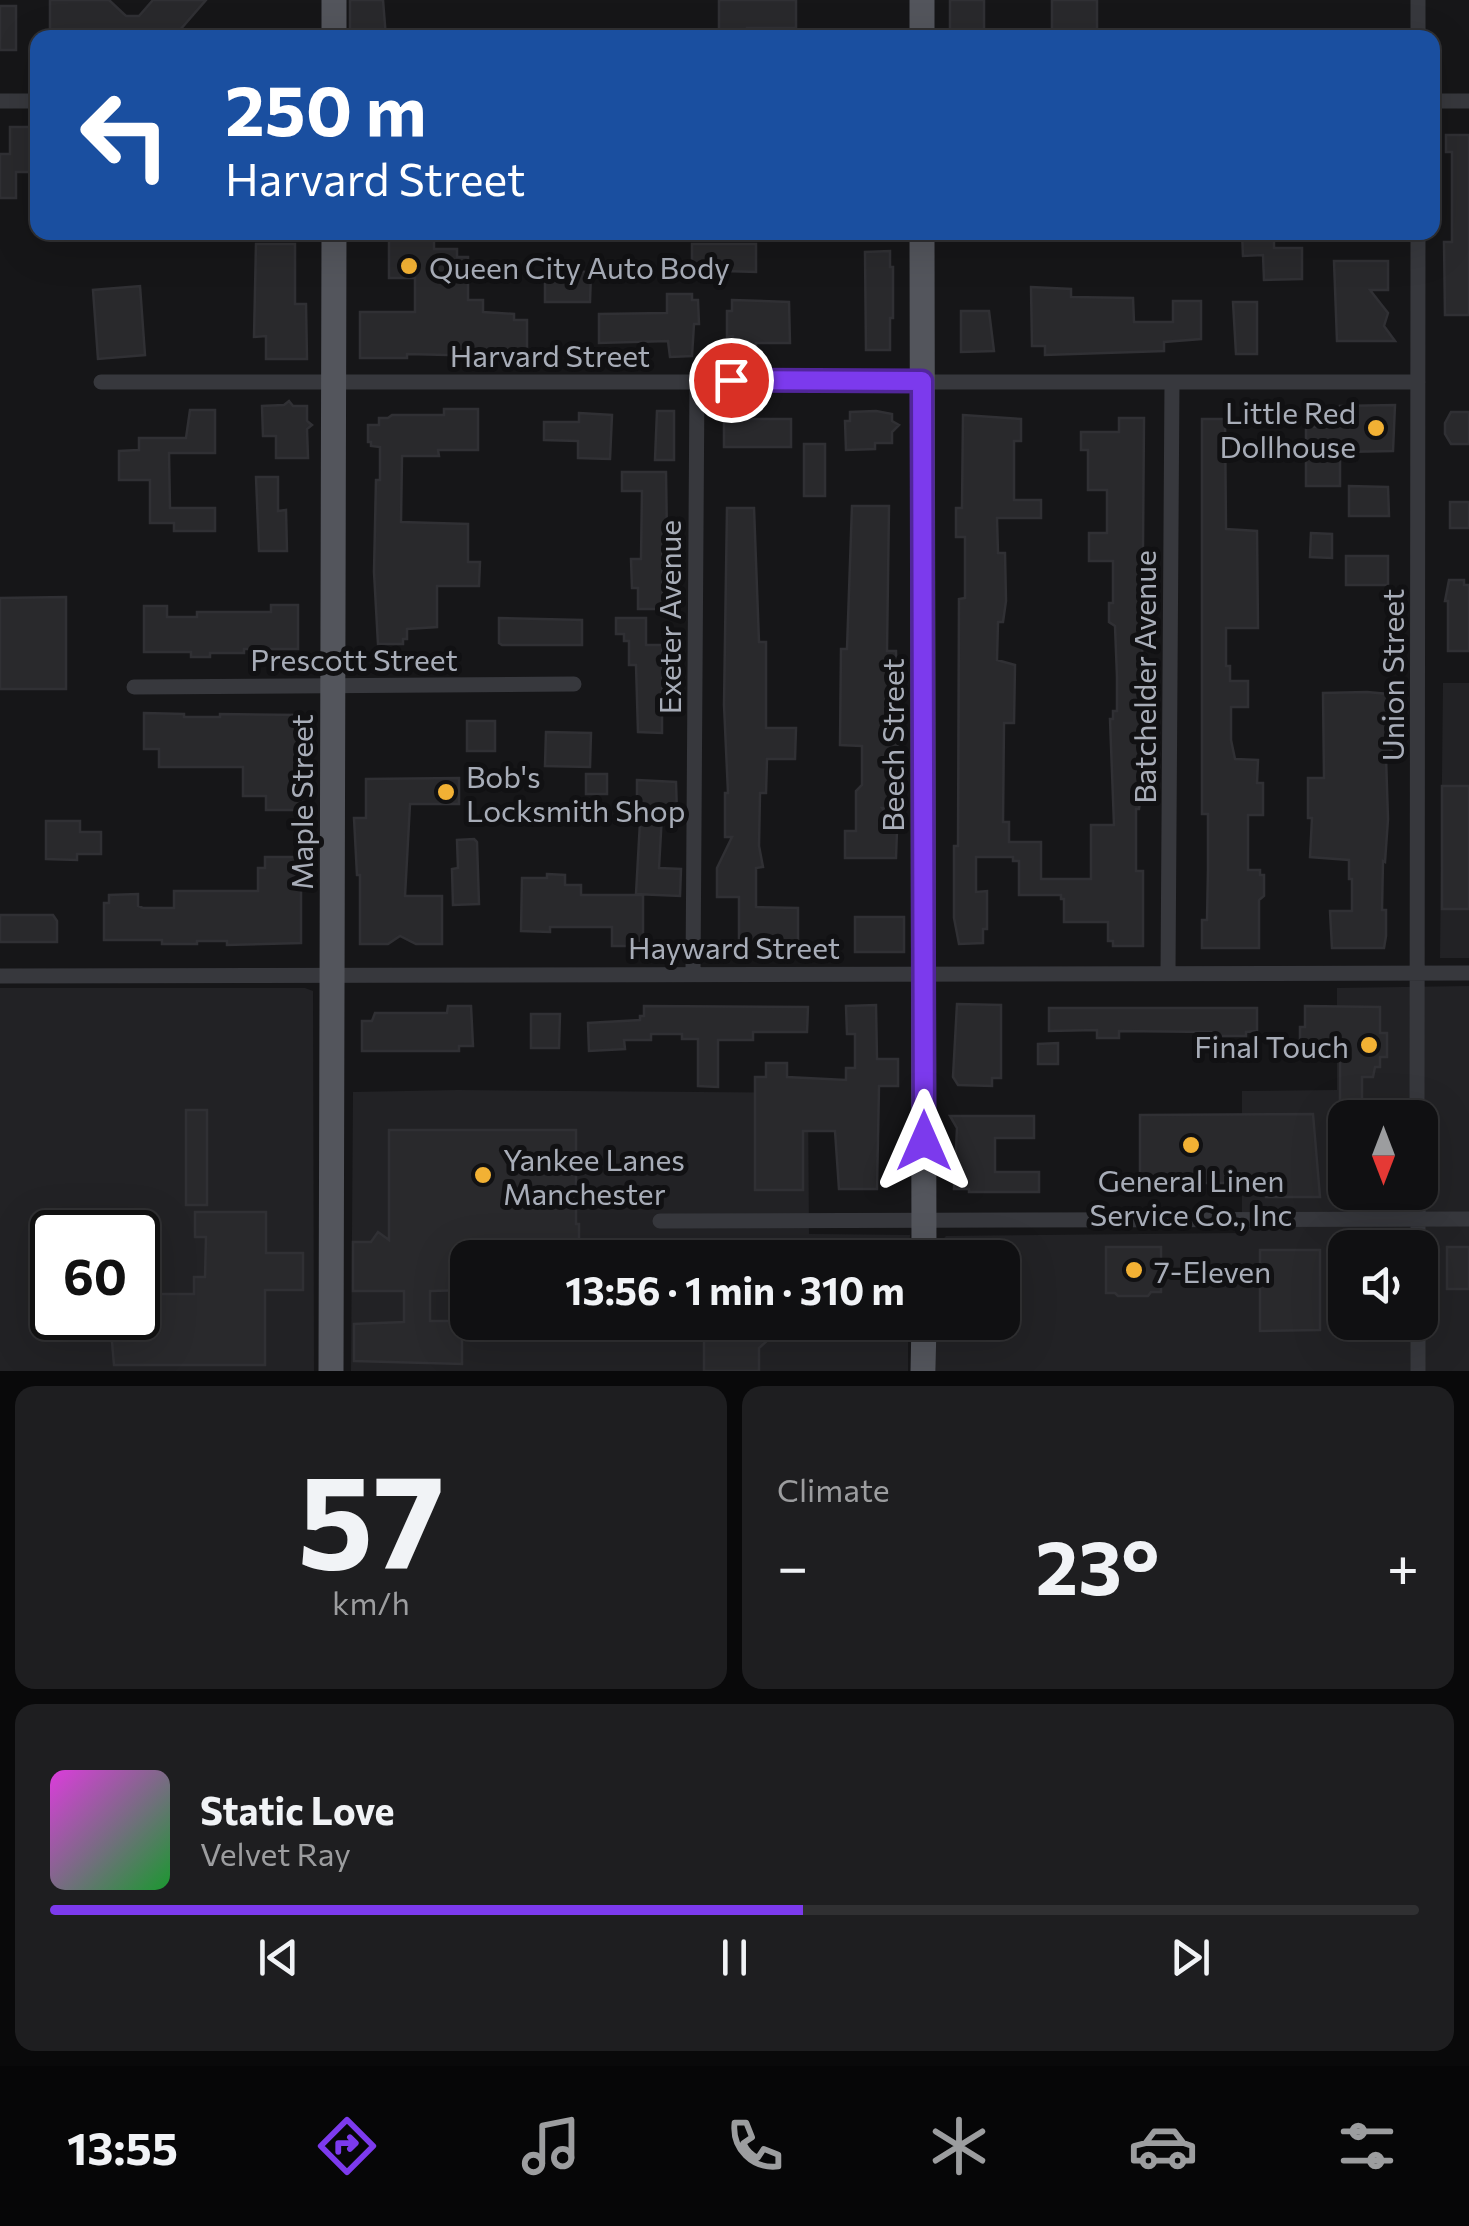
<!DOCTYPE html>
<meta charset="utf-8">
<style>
body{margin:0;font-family:Commissioner,sans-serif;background:#1e1e20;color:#f1f3f6;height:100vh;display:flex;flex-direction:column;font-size:38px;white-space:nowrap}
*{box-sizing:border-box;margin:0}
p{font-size:32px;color:#9c9d9f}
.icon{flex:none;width:55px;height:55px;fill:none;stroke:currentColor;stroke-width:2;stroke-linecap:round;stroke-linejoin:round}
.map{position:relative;height:1371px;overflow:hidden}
.sheet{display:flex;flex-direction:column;gap:15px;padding:15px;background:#09090a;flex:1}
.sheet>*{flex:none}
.guide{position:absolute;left:30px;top:30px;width:1410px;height:210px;border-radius:20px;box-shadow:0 10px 40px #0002,0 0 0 2px #303032;background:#1a4fa0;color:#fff;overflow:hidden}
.needle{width:65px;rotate:180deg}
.controls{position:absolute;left:1328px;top:1100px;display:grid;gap:20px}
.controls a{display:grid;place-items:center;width:110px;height:110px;border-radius:20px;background:#101012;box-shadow:0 10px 40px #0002,0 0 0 2px #303032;font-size:50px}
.speed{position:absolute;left:30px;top:1210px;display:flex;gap:20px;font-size:50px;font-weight:700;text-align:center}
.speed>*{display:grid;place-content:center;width:130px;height:130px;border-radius:50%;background:#101012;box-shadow:0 10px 40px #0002,0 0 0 2px #303032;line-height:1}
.speed .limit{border:5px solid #111;border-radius:15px;background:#fff;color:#111}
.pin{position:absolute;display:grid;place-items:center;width:85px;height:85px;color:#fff;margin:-42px;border:5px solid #fff;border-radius:50%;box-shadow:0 2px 10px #0007}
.me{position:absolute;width:110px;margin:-55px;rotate:0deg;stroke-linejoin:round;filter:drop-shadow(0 0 8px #0008)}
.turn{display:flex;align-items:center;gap:35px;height:210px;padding:0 30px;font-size:45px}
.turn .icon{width:130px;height:130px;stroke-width:2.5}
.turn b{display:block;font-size:70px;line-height:85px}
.big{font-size:75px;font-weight:700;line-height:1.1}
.sheet .tile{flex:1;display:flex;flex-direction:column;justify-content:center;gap:15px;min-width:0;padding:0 35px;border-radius:20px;background:#1e1e20}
.sheet .dial{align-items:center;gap:0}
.dial b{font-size:130px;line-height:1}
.song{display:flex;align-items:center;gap:30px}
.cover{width:120px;height:120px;border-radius:15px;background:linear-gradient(135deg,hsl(300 70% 55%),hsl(130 70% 35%))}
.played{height:10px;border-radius:5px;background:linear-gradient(90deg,#7c3aed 55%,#303032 55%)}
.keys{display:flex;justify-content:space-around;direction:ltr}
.heat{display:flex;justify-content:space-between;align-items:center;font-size:55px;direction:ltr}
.sheet .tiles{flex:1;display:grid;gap:15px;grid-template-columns:1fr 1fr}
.tile:last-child{grid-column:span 2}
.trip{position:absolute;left:450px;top:1240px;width:570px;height:100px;border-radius:20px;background:#101012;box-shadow:0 10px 40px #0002,0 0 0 2px #303032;font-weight:700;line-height:100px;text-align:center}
.tab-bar{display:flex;height:160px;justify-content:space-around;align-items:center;background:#060607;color:#9c9d9f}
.tab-bar .icon{width:70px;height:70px}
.tab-bar .on{color:#7c3aed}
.tab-bar b{font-size:45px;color:#f1f3f6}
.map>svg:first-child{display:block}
.built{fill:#222225;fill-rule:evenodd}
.building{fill:#29292c;stroke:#303034;stroke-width:2.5}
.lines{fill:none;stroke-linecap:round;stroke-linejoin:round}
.street{stroke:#37383d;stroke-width:15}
.primary{stroke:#53555c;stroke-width:25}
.route-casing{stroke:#51269a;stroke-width:25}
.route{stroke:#7c3aed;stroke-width:18}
.poi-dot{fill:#f2b134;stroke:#111113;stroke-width:4}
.labels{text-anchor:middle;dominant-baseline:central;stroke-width:10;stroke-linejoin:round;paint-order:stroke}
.poi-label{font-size:30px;fill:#a8adb8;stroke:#111113;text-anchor:start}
.street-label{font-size:30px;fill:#a8adb8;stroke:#111113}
</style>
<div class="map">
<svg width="1469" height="1371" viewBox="0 0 1469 1371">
<rect width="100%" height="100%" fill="#161618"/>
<path class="built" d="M 1443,683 L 1469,683 L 1469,958 L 1440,958 Z
M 1469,986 L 1469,1371 L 936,1371 L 936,1323 L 1002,1322 L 1002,1258 L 937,1257 L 938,1245 L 946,1236 L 1242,1233 L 1242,1091 L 1337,1090 L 1337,988 ZM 1345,1118 L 1420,1118 L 1420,1192 L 1345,1192 ZM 1345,1248 L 1420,1248 L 1420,1322 L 1345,1322 Z
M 0,988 L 305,988 L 313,991 L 314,1371 L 0,1371 ZM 52,1232 L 138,1232 L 138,1318 L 52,1318 Z
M 458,1090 L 808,1093 L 809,1234 L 910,1235 L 909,1257 L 468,1258 L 468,1322 L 908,1323 L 908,1371 L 351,1371 L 353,1092 Z"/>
<path class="building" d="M 50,0 L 109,0 L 126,16 L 139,16 L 153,0 L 206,0 L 173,38 L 50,38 Z
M 350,0 L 383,0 L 386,38 L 350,38 Z
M 719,0 L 796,0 L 796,28 L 747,28 L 747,38 L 719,38 Z
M 950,0 L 984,0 L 984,38 L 950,38 Z
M 1052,0 L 1097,0 L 1097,38 L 1052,38 Z
M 0,6 L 16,6 L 16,50 L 0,50 Z
M 10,127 L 38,127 L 38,172 L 16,172 L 16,198 L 0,198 L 0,154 L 10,154 Z
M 1446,135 L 1469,135 L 1469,315 L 1445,315 L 1444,242 L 1452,242 L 1452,152 L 1446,152 Z
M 389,232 L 434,232 L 434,249 L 457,249 L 457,257 L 468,257 L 468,300 L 483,300 L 483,312 L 514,314 L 514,320 L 527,320 L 527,357 L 407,354 L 407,358 L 360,358 L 360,312 L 415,312 L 415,278 L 389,278 Z
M 1242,232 L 1274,232 L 1274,248 L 1302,248 L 1302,279 L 1264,280 L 1263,255 L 1243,256 Z
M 256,244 L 295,244 L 295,304 L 306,304 L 307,359 L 266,359 L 266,336 L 254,337 Z
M 692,244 L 756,244 L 756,272 L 692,270 Z
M 890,251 L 890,267 L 893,267 L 893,318 L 890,318 L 890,350 L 866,350 L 865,252 Z
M 1334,261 L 1388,261 L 1388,290 L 1370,290 L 1388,313 L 1384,326 L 1395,341 L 1337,341 Z
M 545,271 L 591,272 L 590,302 L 545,302 Z
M 140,286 L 145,355 L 98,359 L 93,290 Z
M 1031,287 L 1071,289 L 1071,297 L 1133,298 L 1134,322 L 1173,322 L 1173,301 L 1201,301 L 1201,339 L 1164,342 L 1164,351 L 1045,355 L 1045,346 L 1032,346 Z
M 667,294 L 692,294 L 692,300 L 698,300 L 699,324 L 694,324 L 692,356 L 670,357 L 668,341 L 599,343 L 599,314 L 667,313 Z
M 732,300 L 789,302 L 790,343 L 756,343 L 756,351 L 733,352 L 733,336 L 727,337 L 727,311 L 732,311 Z
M 1233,302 L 1257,302 L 1257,354 L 1236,354 Z
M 961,311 L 989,311 L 994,351 L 961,352 Z
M 289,401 L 293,406 L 307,406 L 307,421 L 312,425 L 307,429 L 308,458 L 276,458 L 276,436 L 263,436 L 262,406 L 284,405 Z
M 1395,405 L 1393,451 L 1340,452 L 1340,486 L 1306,486 L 1306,427 L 1340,426 L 1340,406 Z
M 444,409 L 478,409 L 478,450 L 438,450 L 439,456 L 402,456 L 401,522 L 468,524 L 468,562 L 480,562 L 479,586 L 437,586 L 437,627 L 407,629 L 407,639 L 403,639 L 403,644 L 378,644 L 374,572 L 376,480 L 380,480 L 380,447 L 371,446 L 371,442 L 368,442 L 368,425 L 379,425 L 379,418 L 388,418 L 392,415 L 444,415 Z
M 190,410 L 215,410 L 215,453 L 169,453 L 170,508 L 215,508 L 215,531 L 174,531 L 174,523 L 150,523 L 150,480 L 119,480 L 119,451 L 139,450 L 139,438 L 186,438 Z
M 657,411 L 674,411 L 674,460 L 655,460 Z
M 876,411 L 892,414 L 892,421 L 899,425 L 892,432 L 892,443 L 875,443 L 875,449 L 846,450 L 845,421 L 850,421 L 850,412 Z
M 1451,412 L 1469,412 L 1469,444 L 1451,444 L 1445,434 L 1445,423 Z
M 579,413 L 612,415 L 610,459 L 578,458 L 578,441 L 544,440 L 544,422 L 579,422 Z
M 963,415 L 1021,419 L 1021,441 L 1014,441 L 1014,500 L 1041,500 L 1041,518 L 997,518 L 998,553 L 1005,553 L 1006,601 L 1003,622 L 998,622 L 997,660 L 1015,665 L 1014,723 L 1004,723 L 1003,822 L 1009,822 L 1009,842 L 1041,842 L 1041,879 L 1091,879 L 1091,825 L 1114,825 L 1110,719 L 1113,719 L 1113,711 L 1117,711 L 1117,677 L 1115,626 L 1109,622 L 1109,603 L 1113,603 L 1113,561 L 1089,561 L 1089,533 L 1107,533 L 1107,490 L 1088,490 L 1088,450 L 1081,450 L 1081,432 L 1119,432 L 1119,418 L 1144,418 L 1141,796 L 1139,809 L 1136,809 L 1136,871 L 1143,871 L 1143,946 L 1113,946 L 1113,941 L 1108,941 L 1108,922 L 1064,922 L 1064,899 L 1061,899 L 1061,895 L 1019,895 L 1019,861 L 1013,861 L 1013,857 L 976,857 L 976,892 L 987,891 L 987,929 L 983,929 L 983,943 L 959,944 L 954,918 L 954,846 L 958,846 L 959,599 L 965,598 L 965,537 L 956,537 L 956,508 L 962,508 Z
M 724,419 L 791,419 L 791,447 L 724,447 Z
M 1202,419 L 1225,419 L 1226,529 L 1257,531 L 1258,628 L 1226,628 L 1226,666 L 1230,666 L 1230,681 L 1248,681 L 1248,707 L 1231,707 L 1231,740 L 1235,759 L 1258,760 L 1257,783 L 1263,783 L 1263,815 L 1248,815 L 1248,870 L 1260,870 L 1260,875 L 1264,875 L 1264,896 L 1259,900 L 1259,948 L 1202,948 L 1202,920 L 1207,920 L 1208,869 L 1208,814 L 1202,814 Z
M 804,444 L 825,444 L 825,496 L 804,496 Z
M 622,472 L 666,472 L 667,539 L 666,549 L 662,549 L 663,609 L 638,609 L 638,588 L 632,588 L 631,559 L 641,559 L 642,491 L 622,491 Z
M 256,477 L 278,477 L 278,511 L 286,510 L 287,551 L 259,551 Z
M 1349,486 L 1388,487 L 1389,516 L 1349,516 Z
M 1450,502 L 1469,502 L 1469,528 L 1450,528 Z
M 852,506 L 889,506 L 887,651 L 896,651 L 899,794 L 898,808 L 882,808 L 897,830 L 896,858 L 845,858 L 845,831 L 856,831 L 856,791 L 862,785 L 862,746 L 840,745 L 841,649 L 847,649 Z
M 727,508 L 754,508 L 759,642 L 766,642 L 766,728 L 796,728 L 795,759 L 767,759 L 766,793 L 760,793 L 759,846 L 763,867 L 756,868 L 756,907 L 798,908 L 798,942 L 739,942 L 739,897 L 717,897 L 717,868 L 732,837 L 725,837 L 725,793 L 728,793 L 724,705 Z
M 1311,533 L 1332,534 L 1332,558 L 1310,557 Z
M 1346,556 L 1388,556 L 1388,585 L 1346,585 Z
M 1449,580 L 1464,580 L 1464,585 L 1469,585 L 1469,651 L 1448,651 L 1448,601 L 1445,601 Z
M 66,597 L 66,689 L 0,689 L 0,598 Z
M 271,605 L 298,605 L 298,649 L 244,649 L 244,653 L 210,653 L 210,657 L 191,657 L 191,652 L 144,652 L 144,606 L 167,606 L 167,617 L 197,617 L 197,612 L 271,612 Z
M 499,618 L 582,620 L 582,645 L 502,645 L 499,643 Z
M 616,618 L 646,618 L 646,645 L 662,645 L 662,733 L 638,732 L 636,665 L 629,665 L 629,641 L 624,641 L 624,634 L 616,634 Z
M 1367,692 L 1388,694 L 1386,746 L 1392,751 L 1386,757 L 1388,819 L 1385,862 L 1383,861 L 1382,910 L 1386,910 L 1386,936 L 1384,948 L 1332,948 L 1330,911 L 1352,911 L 1352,879 L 1349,879 L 1349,860 L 1310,857 L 1312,818 L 1308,818 L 1308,778 L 1324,778 L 1323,693 Z
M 144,713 L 184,714 L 184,717 L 220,717 L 220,714 L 302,715 L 302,810 L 266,810 L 266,796 L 243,796 L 243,767 L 159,767 L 159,749 L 144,749 Z
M 467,721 L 495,721 L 495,751 L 467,751 Z
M 546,732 L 591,733 L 590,767 L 545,766 Z
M 586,774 L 607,774 L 607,794 L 586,794 Z
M 459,778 L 459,804 L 410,804 L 405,896 L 442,896 L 442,944 L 416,944 L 400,936 L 388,944 L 360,944 L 360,875 L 357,875 L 354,818 L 366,818 L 366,779 Z
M 637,780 L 676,782 L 677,814 L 662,814 L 659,868 L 681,869 L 680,896 L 636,894 L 641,804 L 637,804 Z
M 1442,786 L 1469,786 L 1469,909 L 1442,909 Z
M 46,821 L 80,821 L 80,832 L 101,832 L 101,854 L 77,854 L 77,860 L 46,859 Z
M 474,839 L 477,842 L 479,904 L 453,905 L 452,869 L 458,868 L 457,840 Z
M 265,857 L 301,857 L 301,943 L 227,945 L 227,941 L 197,941 L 197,944 L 162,944 L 162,940 L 104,940 L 104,903 L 109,903 L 109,895 L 138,894 L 138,906 L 143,908 L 174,908 L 174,891 L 258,891 L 258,868 L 265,868 Z
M 547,874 L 565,875 L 565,885 L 581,885 L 581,895 L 643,895 L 643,953 L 631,946 L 612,946 L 612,927 L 550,927 L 550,932 L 521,931 L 522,878 L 547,878 Z
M 0,915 L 53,915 L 57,921 L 57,942 L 0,942 Z
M 855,917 L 904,917 L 904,952 L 855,952 Z
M 957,1004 L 1001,1005 L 1001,1078 L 992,1078 L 992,1086 L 958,1085 L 953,1077 Z
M 876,1005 L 877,1059 L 898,1059 L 898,1086 L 879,1086 L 877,1189 L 839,1189 L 835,1131 L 803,1131 L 803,1190 L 755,1190 L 755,1077 L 766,1077 L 766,1063 L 787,1063 L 787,1077 L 846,1080 L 846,1068 L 855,1068 L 855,1034 L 847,1034 L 846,1006 Z
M 448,1006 L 471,1006 L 473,1046 L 459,1046 L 459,1051 L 362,1051 L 362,1021 L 372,1021 L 375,1013 L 447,1013 Z
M 644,1006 L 808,1007 L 807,1032 L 753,1032 L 753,1040 L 718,1040 L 718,1087 L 698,1086 L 698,1039 L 682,1039 L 682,1034 L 651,1034 L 651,1040 L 624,1040 L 625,1049 L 589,1051 L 588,1023 L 640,1020 L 640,1016 L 644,1016 Z
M 1305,1006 L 1380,1007 L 1380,1033 L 1387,1033 L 1387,1057 L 1380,1057 L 1380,1067 L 1375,1067 L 1373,1077 L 1362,1077 L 1362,1118 L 1340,1118 L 1340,1055 L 1300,1055 L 1300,1027 L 1305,1027 Z
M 1049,1008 L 1257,1008 L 1257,1031 L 1246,1032 L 1246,1036 L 1212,1036 L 1212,1032 L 1119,1031 L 1119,1038 L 1097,1038 L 1097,1030 L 1049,1031 Z
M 531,1014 L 560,1014 L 559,1048 L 531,1048 Z
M 1058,1043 L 1058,1064 L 1038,1064 L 1038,1044 Z
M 186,1110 L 207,1110 L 207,1205 L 186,1205 Z
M 1313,1114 L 1320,1197 L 1266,1197 L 1266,1183 L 1140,1183 L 1140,1115 Z
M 950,1116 L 1034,1116 L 1034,1138 L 995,1138 L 995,1172 L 1039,1172 L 1039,1192 L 969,1192 L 969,1189 L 954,1189 L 957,1128 Z
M 389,1130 L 576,1130 L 576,1224 L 579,1224 L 579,1245 L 575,1245 L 575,1258 L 468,1258 L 468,1290 L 430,1291 L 430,1321 L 462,1321 L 462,1364 L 354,1361 L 354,1324 L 404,1322 L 404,1291 L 353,1291 L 353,1242 L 371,1242 L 378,1232 L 389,1240 Z
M 195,1212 L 266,1212 L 266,1253 L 303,1253 L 303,1290 L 265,1290 L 265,1365 L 114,1365 L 110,1318 L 138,1318 L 138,1294 L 194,1294 L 194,1277 L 205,1277 L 206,1237 L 195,1237 Z
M 1106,1247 L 1161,1247 L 1161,1292 L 1151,1292 L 1148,1296 L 1118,1296 L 1115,1293 L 1106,1293 Z
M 1447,1247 L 1469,1247 L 1469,1289 L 1447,1289 Z
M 1260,1250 L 1320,1250 L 1320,1330 L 1260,1331 Z
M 704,1322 L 788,1322 L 759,1348 L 759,1371 L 704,1371 Z"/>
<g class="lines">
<path class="street" d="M 1418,0 L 1418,38
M 0,101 L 38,101
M 1432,101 L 1469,101
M 101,382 L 1418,382
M 134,687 L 574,684
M 1168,973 L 1172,382
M 693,974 L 697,380
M 0,976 L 1469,973
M 1417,1118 L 1418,232
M 1418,1192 L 1418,1248
M 660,1221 L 1469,1219
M 1418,1322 L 1418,1371"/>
<path class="primary" d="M 334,0 L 334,38
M 922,38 L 922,0
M 922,232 L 924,1258
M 331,1371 L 334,232
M 923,1371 L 924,1322"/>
</g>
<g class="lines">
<defs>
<path id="route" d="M 731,380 L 922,381 L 924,1141"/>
</defs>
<use href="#route" class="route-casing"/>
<use href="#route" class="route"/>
</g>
<g class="poi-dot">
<circle cx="409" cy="266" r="10"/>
<circle cx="1376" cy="428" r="10"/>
<circle cx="446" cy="792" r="10"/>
<circle cx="1369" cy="1045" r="10"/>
<circle cx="1191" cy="1145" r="10"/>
<circle cx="483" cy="1175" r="10"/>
<circle cx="1134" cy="1270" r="10"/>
</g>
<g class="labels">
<g class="poi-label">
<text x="429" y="266">Queen City Auto Body</text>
<text x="1356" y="411" text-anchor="end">Little Red<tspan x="1356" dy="34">Dollhouse</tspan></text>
<text x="466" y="775">Bob's<tspan x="466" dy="34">Locksmith Shop</tspan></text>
<text x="1349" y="1045" text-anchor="end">Final Touch</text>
<text x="503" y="1158">Yankee Lanes<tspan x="503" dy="34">Manchester</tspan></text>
<text x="1191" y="1179" text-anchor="middle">General Linen<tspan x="1191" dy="34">Service Co., Inc</tspan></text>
<text x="1154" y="1270">7-Eleven</text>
</g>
<g class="street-label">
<text x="550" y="354">Harvard Street</text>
<text transform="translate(668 617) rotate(-90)">Exeter Avenue</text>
<text x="354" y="658">Prescott Street</text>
<text transform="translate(1391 675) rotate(-90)">Union Street</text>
<text transform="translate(1143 677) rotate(-90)">Batchelder Avenue</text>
<text transform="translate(891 745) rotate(-90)">Beech Street</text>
<text transform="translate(300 802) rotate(-90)">Maple Street</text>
<text x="734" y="946">Hayward Street</text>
</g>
</g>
</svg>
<div class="controls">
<a><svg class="needle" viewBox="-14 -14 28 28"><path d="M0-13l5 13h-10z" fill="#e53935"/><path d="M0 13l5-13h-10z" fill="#9c9d9f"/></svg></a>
<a><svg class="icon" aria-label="sound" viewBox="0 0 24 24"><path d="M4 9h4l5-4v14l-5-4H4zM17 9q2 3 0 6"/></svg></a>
</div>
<div class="speed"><div class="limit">60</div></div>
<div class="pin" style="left:731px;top:380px;background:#d93025"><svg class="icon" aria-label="arrive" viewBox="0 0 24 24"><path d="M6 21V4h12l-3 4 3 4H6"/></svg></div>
<svg class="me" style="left:924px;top:1141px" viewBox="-20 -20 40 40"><path d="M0-17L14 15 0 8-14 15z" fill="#7c3aed" stroke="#fff" stroke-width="4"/></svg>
<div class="trip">13:56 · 1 min · 310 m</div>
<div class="guide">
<div class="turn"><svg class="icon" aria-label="left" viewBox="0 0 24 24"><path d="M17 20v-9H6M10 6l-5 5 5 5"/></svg><div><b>250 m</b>Harvard Street</div></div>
</div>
</div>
<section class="sheet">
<div class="tiles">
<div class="tile dial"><b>57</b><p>km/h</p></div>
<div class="tile"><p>Climate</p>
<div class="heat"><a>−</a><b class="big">23°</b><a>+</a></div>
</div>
<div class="tile">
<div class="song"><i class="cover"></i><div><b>Static Love</b><p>Velvet Ray</p></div></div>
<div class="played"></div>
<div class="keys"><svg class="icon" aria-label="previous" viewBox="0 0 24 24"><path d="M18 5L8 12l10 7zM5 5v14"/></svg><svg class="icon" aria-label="pause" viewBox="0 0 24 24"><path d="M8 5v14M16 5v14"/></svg><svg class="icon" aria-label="next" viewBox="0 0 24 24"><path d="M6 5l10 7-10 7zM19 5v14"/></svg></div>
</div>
</div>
</section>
<nav class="tab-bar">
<b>13:55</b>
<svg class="icon on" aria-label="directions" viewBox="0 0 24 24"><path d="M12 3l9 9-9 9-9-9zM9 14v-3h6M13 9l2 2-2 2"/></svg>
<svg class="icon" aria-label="music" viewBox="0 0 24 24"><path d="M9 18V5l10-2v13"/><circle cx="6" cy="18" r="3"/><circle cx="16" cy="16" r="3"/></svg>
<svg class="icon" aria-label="phone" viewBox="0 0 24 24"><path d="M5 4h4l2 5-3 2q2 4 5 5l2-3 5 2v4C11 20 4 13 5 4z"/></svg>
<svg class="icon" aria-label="climate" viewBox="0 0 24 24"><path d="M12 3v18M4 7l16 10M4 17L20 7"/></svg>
<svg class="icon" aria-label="car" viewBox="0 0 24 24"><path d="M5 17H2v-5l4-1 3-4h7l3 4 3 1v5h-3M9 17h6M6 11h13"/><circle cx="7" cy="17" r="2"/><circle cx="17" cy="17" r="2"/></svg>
<svg class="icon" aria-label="filters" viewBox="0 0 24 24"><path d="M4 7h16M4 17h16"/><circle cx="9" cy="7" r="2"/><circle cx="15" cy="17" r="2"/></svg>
</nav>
